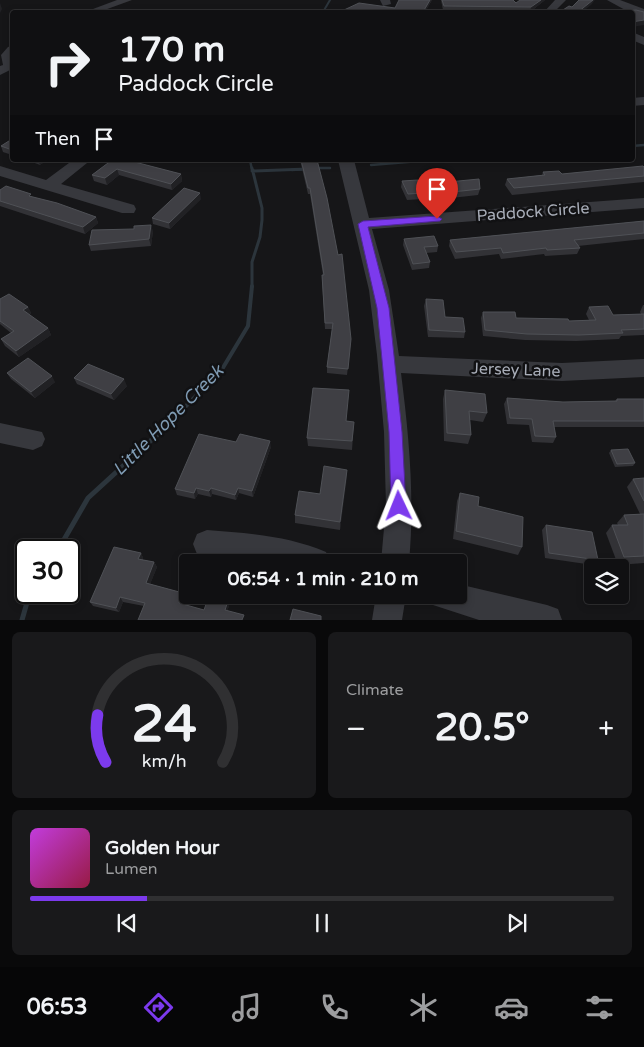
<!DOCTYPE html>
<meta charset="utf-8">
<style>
body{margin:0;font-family:"Varela Round",sans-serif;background:#19191b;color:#f1f3f6;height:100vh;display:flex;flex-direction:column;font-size:19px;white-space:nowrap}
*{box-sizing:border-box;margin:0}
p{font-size:16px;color:#9c9d9f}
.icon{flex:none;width:28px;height:28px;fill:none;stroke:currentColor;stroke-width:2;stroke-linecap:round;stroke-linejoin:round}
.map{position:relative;height:620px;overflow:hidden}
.sheet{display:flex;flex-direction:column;gap:12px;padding:12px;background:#09090a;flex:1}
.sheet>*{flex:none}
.top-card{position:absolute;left:10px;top:10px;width:625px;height:152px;border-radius:5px;box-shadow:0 2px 8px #0003,0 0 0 1px #303032;background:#101012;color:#f1f3f6;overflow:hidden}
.controls{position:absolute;left:584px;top:559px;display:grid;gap:10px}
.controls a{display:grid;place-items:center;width:45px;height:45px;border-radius:5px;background:#101012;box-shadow:0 2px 8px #0003,0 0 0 1px #303032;font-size:25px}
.speed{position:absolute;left:15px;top:539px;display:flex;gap:10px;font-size:25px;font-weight:700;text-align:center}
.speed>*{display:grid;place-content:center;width:65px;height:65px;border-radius:50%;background:#101012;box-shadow:0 2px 8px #0003,0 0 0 1px #303032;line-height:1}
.speed .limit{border:2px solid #111;border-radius:8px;background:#fff;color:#111}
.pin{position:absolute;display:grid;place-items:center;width:42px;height:42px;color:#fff;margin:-51px -21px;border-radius:50% 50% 50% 0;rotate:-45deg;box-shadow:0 0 5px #0007}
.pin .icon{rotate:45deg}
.me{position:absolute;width:55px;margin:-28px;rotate:358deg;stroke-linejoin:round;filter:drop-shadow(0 0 4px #0008)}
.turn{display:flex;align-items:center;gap:18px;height:105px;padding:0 25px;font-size:22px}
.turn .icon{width:65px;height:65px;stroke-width:2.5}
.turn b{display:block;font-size:35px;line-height:42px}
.then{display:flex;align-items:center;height:48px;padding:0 25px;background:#0003;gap:10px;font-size:19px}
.big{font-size:38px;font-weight:800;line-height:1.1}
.sheet .widget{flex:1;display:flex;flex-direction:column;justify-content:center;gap:8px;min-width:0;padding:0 18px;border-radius:8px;background:#19191b}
.sheet .dial{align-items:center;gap:0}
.dial svg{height:130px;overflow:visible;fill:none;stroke:#303032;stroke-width:7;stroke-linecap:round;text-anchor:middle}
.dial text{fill:#f1f3f6;stroke:none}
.song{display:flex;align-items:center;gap:15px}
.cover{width:60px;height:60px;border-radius:8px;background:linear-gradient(135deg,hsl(290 70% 55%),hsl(340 70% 35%))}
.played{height:5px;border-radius:2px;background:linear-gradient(90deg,#7c3aed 20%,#303032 20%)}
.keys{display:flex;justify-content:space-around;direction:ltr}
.heat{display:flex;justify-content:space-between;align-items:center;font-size:28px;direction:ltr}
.sheet .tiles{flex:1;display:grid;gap:12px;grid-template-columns:1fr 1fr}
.widget:last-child{grid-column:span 2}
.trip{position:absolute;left:179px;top:554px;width:288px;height:50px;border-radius:5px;background:#101012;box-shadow:0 2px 8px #0003,0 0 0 1px #303032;font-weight:800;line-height:50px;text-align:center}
.menu{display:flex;height:80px;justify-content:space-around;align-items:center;background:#060607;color:#9c9d9f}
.menu .icon{width:35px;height:35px}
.menu .on{color:#7c3aed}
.menu b{font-size:22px;color:#f1f3f6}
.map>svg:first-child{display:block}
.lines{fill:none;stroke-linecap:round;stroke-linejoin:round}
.stream-far4{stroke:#2c353c;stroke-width:2}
.stream-far3{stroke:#2c353c;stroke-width:2.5}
.stream-far2{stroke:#2c353c;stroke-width:3}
.stream-far1{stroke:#2c353c;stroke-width:4}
.stream{stroke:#2c353c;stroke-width:5}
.minor{fill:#37383d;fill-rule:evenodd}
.wall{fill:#323236}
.shaded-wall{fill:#212124}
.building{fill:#3f3f44;stroke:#4f5156}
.route{fill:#7c3aed;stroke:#51269a}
.labels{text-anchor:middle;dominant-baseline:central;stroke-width:5;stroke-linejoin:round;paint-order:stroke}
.street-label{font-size:16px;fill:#a8adb8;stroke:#111113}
.water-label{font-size:18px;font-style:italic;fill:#7f9bb3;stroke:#111113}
</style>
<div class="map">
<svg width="644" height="620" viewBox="0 0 644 620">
<rect width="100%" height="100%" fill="#161618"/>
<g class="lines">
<path class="stream-far4" d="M 323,12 L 330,0"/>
<path class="stream-far3" d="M 632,146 L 644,145
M 250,160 L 252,170
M 371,165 L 432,160
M 314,168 L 330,168
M 292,170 L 307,169"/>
<path class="stream-far2" d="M 252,171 L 307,169
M 252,287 L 252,262 L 260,237 L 262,220 L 262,208 L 252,168"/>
<path class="stream-far1" d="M 157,435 L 221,371 L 248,326 L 252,286"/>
<path class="stream" d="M 58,550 L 88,498 L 158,434
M 22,620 L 30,592"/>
<path class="minor" d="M 117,0 L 132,0 L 99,12 L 85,12 Z
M 380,0 L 390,0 L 391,4 L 383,6 Z
M 555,0 L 566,0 L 554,12 L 544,12 Z
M 607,0 L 620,0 L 644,9 L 644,15 L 627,11 Z
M 632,32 L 644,37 L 644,45 L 632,40 Z
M 12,46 L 12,69 L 0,75 L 0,66 L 3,65 L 1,55 L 8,47 Z
M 644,97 L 644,105 L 632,106 L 632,98 Z
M 73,160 L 85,160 L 87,163 L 61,184 L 134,205 L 136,209 L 134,213 L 122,213 L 0,176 L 0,166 L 46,180 Z
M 338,160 L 354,160 L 369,218 L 644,198 L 644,208 L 372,229 L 389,290 L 399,356 L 562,363 L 644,359 L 644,377 L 562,381 L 401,373 C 409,436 415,499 409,562 L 381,562 L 386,506 L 384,432 L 377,355 L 369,290 Z
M 0,423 L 42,432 L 45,439 L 42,446 L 33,450 L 0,443 Z
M 207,530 C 247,533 289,536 326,552 L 330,562 C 303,566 222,564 197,554 L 193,544 L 197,534 Z
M 458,584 L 547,605 L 558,609 L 562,620 L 479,620 L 433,605 L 428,595 L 458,595 Z
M 376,595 L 406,595 L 402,620 L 372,620 Z"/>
</g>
<path class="wall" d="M 432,0 L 425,12 L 344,12 L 344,10 L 395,8 Z
M 441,0 L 513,0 L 516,3 L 545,0 L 530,12 L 443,10 Z
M 12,139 L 12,155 L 3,152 L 1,146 Z
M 27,160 L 47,160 L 40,165 Z
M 112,160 L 137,160 L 134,162 L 181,174 L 182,181 L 172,190 L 119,175 L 107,185 L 94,181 L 92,175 Z
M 300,160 L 317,160 L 351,339 L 347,375 L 327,373 L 327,367 L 332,329 L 325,329 L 322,281 L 322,275 L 323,275 L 310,194 L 308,194 Z
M 644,167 L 644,182 L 512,195 L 505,185 L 507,179 L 542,175 L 543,172 L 562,174 Z
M 402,181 L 424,193 L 423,199 L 407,200 L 401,187 Z
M 438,183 L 480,189 L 478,195 L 442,199 L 437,189 Z
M 0,190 L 33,197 L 96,217 L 98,223 L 85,234 L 0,206 Z
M 201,199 L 170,229 L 153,224 L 152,218 Z
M 644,221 L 644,239 L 578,246 L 580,248 L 577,254 L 545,256 L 544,254 L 501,259 L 499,254 L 455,259 L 449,246 L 450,240 Z
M 153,231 L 151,246 L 91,251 L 89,245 Z
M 404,239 L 438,246 L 437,252 L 426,253 L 430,262 L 429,268 L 412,270 L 403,245 Z
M 0,299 L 28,307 L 31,313 L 29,315 L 48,328 L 51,335 L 19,357 L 5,346 L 1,339 L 11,333 L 0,324 Z
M 426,299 L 445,317 L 465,332 L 464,338 L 428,337 L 424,306 Z
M 643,305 L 644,305 L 644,335 L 621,336 L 619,339 L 576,341 L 525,340 L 483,336 L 481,318 L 483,312 L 516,318 L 569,321 L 589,320 L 586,314 L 589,307 L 613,315 L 641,314 L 640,312 Z
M 7,373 L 55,382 L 35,398 L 11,379 Z
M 74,378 L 127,386 L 114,400 L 77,384 Z
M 445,390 L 487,413 L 483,422 L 470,420 L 471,435 L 468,444 L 444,441 L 443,399 Z
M 507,398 L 563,402 L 615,401 L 617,399 L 644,399 L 644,427 L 554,427 L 556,437 L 553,443 L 532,442 L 529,425 L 507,424 L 504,404 Z
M 346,421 L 354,422 L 352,450 L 308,446 L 307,438 Z
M 236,442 L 271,447 L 253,497 L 239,493 L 236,500 L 212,494 L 211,497 L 198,494 L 195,499 L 177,495 L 175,489 Z
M 611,450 L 635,463 L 633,466 L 615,467 L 609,453 Z
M 347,470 L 340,530 L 295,523 L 295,515 L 320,494 Z
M 644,478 L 644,563 L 618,565 L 606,533 L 612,525 L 618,525 L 617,523 L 624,515 L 640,514 L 627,487 L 633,479 Z
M 460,493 L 478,506 L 522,547 L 518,555 L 453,539 L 457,501 Z
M 546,525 L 598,560 L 593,565 L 545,558 L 542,530 Z
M 141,553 L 143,558 L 143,560 L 154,562 L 157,567 L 150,584 L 183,593 L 186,598 L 183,605 L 204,610 L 229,606 L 227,611 L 244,615 L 144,606 L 123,602 L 119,612 L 93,606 L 90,602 Z"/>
<path class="shaded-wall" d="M 430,0 L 432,0 L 425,12 L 423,12 Z
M 541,0 L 545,0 L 530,12 L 531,7 Z
M 593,0 L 595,0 L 591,5 L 582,12 L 578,12 Z
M 0,3 L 2,9 L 0,13 Z
M 644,20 L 644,25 L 632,27 L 632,22 Z
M 38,160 L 47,160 L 40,165 Z
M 117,169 L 119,175 L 107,185 L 105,178 Z
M 181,174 L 182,181 L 172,190 L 171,184 Z
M 200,193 L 201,199 L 170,229 L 169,223 Z
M 96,217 L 98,223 L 85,234 L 83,227 Z
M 151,225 L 153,231 L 151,246 L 149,239 Z
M 28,307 L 31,313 L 26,317 L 23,310 Z
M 48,328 L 51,335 L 19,357 L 16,351 Z
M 52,376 L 55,382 L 35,398 L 31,392 Z
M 124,379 L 127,386 L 114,400 L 111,394 Z
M 270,441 L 271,447 L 253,497 L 252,491 Z
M 347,470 L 347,478 L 340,530 L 340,522 Z
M 196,488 L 198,494 L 195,499 L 194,493 Z
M 211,488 L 212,494 L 211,497 L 209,491 Z
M 238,488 L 239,493 L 236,500 L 235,495 Z
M 141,553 L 143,558 L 141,564 L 138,559 Z
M 154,562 L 157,567 L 149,587 L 146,583 Z
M 183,593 L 186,598 L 182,608 L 179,603 Z
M 120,597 L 123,602 L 119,612 L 116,608 Z
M 228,601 L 229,606 L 226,614 L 225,610 Z"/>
<path class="building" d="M 399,0 L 430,0 L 423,12 L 353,12 L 344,10 L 359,3 L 395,8 Z
M 442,0 L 513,0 L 516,3 L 520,0 L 541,0 L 531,7 L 444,6 Z
M 579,0 L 593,0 L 578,12 L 560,12 L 569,6 L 572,7 Z
M 636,10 L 644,12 L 644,20 L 632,22 L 632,12 L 616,12 Z
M 12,139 L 12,150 L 1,146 Z
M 112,160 L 127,160 L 181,174 L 171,184 L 117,169 L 105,178 L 92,175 Z
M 301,160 L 317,160 L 327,198 L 338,255 L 342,254 L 351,339 L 348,369 L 327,367 L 333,323 L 325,323 L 322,275 L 324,275 L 310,188 L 308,188 Z
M 643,166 L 644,167 L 644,176 L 514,188 L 507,179 L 545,175 L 543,172 L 559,171 L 562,174 Z
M 479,179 L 480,189 L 443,193 L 438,183 Z
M 418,180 L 424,193 L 408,194 L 402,181 Z
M 6,186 L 31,194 L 29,196 L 57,203 L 96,217 L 83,227 L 0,201 L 0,190 Z
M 184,188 L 200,193 L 169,223 L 152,218 Z
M 644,221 L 644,233 L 574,240 L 580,248 L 547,250 L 546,248 L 503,253 L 501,248 L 456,252 L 450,240 Z
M 151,225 L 149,239 L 89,245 L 92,230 L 134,229 L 134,226 Z
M 434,236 L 438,246 L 424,247 L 430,262 L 413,264 L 404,239 Z
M 9,294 L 28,307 L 23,310 L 48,328 L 16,351 L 1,339 L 14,331 L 0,321 L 0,299 Z
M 426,299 L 443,300 L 445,317 L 463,318 L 465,332 L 429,330 Z
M 608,306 L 613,315 L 644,314 L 644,329 L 621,330 L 623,333 L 579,335 L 527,334 L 485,330 L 483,312 L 515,312 L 516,318 L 568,319 L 569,321 L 596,320 L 589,307 Z
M 28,358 L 52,376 L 31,392 L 7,373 Z
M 88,364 L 124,379 L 111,394 L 74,378 Z
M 313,388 L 349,390 L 346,421 L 354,422 L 352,441 L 307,438 Z
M 445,390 L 485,394 L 487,413 L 469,411 L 471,435 L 447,433 Z
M 507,398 L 563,402 L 617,401 L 617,399 L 644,399 L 644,421 L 553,421 L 556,437 L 535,436 L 532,419 L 510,418 Z
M 199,434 L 236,442 L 240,434 L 270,441 L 252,491 L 238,488 L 235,495 L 211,488 L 209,491 L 196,488 L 194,493 L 175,489 Z
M 628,449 L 635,463 L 617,464 L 611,450 Z
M 324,466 L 347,470 L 340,522 L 295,515 L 299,491 L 320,494 Z
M 644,478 L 644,501 L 633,479 Z
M 460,493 L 479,497 L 478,506 L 523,517 L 522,547 L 456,531 Z
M 644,514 L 644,556 L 624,557 L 612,525 L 628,525 L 624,515 Z
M 546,525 L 592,532 L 598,560 L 549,553 Z
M 114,547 L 141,553 L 138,559 L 154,562 L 146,583 L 183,593 L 179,603 L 204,610 L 209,596 L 228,601 L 225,610 L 244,615 L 242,620 L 138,620 L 145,603 L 120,597 L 116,608 L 90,602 Z
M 293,609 L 321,616 L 321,620 L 290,620 Z"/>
<path class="route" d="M 437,216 L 442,219 L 440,221 L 368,227 L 389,308 L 402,432 L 406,506 L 404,511 L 399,513 L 393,511 L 391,506 L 389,432 L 377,308 L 358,224 L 363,221 Z"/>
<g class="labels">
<g class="street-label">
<text transform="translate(533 212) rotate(-4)">Paddock Circle</text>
<text transform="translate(516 370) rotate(2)">Jersey Lane</text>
</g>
<g class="water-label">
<text transform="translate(168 420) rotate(-45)">Little Hope Creek</text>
</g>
</g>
</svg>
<div class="controls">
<a><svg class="icon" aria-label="layers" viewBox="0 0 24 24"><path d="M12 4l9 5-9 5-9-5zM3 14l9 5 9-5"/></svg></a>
</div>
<div class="speed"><div class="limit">30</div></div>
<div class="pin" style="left:437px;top:219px;background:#d93025"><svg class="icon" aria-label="arrive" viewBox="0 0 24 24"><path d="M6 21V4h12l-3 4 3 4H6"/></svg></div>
<svg class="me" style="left:399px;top:506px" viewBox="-20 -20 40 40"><path d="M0-17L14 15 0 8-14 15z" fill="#7c3aed" stroke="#fff" stroke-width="4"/></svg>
<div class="trip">06:54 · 1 min · 210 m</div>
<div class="top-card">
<div class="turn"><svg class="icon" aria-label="right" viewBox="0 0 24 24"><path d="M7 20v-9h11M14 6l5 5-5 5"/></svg><div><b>170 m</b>Paddock Circle</div></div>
<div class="then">Then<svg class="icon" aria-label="arrive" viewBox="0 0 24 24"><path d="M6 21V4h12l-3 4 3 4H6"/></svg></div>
</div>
</div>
<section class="sheet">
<div class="tiles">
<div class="widget dial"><svg viewBox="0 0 100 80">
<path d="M14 69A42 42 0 1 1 86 69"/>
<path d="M14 69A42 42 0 0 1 9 40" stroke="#7c3aed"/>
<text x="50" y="56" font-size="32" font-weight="700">24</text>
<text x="50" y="72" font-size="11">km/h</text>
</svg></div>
<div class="widget"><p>Climate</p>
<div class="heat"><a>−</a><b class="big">20.5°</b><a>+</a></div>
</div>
<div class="widget">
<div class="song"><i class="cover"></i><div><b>Golden Hour</b><p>Lumen</p></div></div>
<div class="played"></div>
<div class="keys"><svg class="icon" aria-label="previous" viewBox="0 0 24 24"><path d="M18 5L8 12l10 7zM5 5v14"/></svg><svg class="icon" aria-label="pause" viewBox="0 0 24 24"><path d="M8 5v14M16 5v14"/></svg><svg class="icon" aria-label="next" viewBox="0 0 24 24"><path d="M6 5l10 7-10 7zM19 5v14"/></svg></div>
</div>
</div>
</section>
<nav class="menu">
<b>06:53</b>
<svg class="icon on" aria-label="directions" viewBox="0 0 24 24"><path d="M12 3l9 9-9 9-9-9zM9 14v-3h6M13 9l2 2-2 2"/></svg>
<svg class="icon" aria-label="music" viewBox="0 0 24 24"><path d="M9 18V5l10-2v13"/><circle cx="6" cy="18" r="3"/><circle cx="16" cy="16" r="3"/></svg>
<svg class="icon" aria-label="phone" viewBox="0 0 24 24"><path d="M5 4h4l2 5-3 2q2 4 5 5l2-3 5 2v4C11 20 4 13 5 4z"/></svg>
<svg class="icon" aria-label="climate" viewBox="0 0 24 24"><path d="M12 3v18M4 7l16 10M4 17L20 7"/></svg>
<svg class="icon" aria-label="car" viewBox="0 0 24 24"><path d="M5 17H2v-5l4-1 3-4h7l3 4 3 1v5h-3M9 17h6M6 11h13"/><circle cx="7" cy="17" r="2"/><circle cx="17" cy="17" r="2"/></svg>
<svg class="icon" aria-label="filters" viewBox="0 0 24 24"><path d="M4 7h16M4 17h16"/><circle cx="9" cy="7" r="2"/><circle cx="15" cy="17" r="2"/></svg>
</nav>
